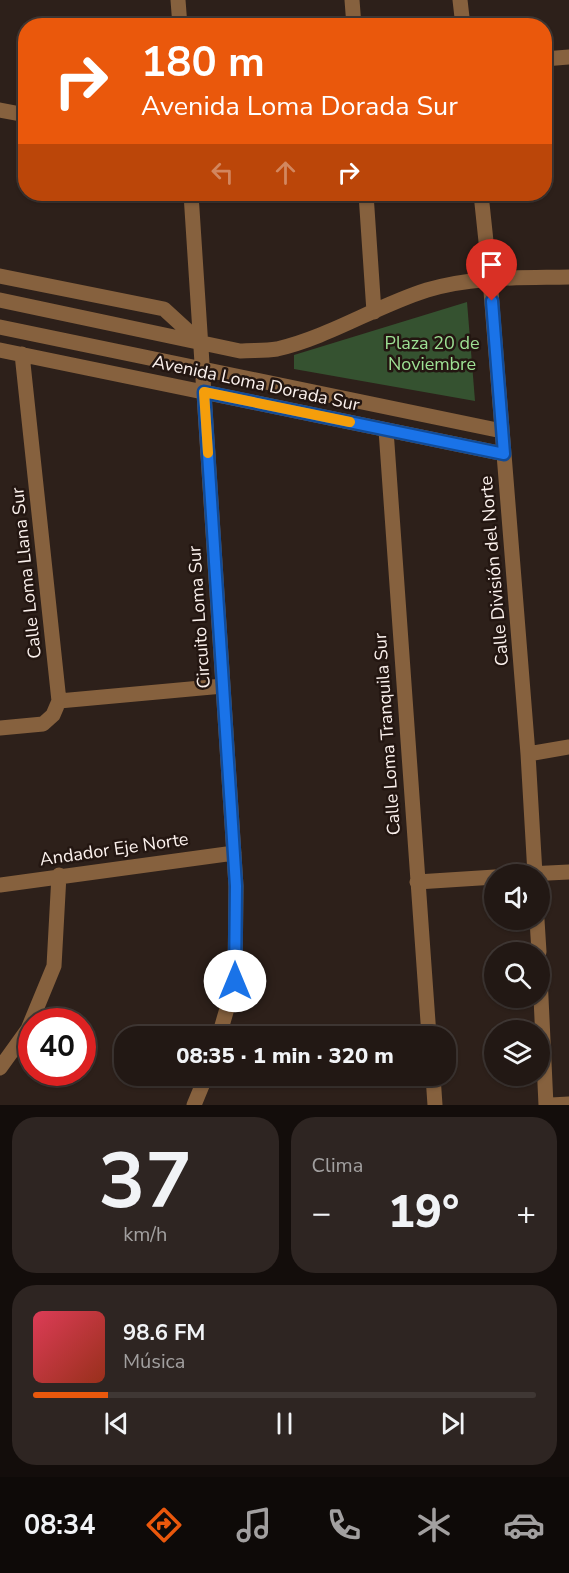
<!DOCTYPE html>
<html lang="es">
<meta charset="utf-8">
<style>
body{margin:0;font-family:"Nunito Sans",sans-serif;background:#2e2522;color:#f1f3f6;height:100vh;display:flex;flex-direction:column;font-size:22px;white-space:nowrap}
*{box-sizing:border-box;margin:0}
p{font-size:20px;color:#a2a0a0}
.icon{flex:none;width:33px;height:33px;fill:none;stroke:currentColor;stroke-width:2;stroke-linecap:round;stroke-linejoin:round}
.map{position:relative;height:1105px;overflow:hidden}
.sheet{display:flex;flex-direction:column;gap:12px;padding:12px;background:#130d0b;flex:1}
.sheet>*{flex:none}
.banner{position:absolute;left:18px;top:18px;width:534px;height:183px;border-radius:24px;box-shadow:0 2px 4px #0004,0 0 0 2px #3f3734;background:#ea580c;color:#fff;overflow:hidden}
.tools{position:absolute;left:484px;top:864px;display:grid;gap:12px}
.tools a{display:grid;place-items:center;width:66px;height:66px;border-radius:50%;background:#221814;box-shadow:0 2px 4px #0004,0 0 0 2px #3f3734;font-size:30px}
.speed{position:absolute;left:18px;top:1008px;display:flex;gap:12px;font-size:30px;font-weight:700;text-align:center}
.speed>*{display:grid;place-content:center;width:78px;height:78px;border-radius:50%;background:#221814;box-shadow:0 2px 4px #0004,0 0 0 2px #3f3734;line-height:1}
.speed .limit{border:9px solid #d22;background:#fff;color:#111}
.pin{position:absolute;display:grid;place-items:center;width:51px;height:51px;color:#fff;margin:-62px -26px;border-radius:50% 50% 50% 0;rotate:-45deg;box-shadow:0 0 6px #0007}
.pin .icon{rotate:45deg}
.me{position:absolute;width:66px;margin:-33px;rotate:0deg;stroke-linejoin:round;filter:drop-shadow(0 0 4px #0008)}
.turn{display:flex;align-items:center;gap:21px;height:126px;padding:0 24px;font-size:27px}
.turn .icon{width:78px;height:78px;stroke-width:2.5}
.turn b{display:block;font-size:42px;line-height:51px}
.lanes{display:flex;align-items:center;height:57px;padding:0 24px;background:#0003;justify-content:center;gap:30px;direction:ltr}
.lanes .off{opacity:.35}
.big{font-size:45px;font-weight:800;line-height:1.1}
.sheet .tile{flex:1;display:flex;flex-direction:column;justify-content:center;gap:9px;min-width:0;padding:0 21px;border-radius:24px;background:#2e2522}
.sheet .dial{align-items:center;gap:0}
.dial b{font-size:78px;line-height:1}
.song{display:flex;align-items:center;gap:18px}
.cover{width:72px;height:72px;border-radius:9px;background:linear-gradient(135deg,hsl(350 70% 55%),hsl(10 70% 35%))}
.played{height:6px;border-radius:3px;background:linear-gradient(90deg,#ea580c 15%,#3f3734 15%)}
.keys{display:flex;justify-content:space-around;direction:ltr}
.heat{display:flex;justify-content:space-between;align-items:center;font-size:33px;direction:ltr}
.sheet .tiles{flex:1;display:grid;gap:12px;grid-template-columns:1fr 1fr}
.tile:last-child{grid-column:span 2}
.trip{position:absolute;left:114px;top:1026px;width:342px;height:60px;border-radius:24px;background:#221814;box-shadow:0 2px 4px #0004,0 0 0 2px #3f3734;font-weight:800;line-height:60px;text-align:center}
.dock{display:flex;height:96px;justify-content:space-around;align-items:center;background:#0e0a08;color:#a2a0a0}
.dock .icon{width:42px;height:42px}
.dock .selected{color:#ea580c}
.dock b{font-size:27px;color:#f1f3f6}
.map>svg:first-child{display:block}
.green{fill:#355230}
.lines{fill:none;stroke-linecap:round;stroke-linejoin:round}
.minor{stroke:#86613e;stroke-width:15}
.route-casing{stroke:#114b97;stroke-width:15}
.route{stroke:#1a73e8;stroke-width:10}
.slow{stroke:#f59e0b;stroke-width:10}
.labels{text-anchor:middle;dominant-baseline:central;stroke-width:5;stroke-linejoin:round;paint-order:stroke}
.park-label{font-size:18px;fill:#9ee194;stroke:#231611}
.street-label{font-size:18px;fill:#fbf1ed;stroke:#231611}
</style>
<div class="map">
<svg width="569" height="1105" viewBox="0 0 569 1105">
<rect width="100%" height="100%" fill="#2d201a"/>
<path class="green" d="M 467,302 L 475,401 L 294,369 L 294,355 Z"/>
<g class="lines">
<path class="minor" d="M 178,0 L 180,26
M 352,0 L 354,26
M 460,0 L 463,26
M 544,59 L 569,57
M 0,110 L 26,115
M 191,194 L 236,886 L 235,981 L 219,1036
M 366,194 L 374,312
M 481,194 L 490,279 L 528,754 L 535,874
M 0,276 L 164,309 L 200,342
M 0,300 L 240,351 C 252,350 265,351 277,349 C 329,337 376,306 427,290 C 473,276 521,278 569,277
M 0,327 L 502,431
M 0,350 L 504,454
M 386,430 L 429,1036
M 59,701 L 223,686
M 0,728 L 43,724 L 53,715 L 59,701 L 22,354
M 528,754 L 569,747
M 528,874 L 569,872
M 417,882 L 495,877
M 0,885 L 234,853
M 537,920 L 539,952
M 540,976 L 546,1105
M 0,1068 L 28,1029 L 54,966 L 59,875
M 433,1076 L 435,1105
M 194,1105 L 206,1076
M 551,1105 L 569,1104"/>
</g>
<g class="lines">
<defs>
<path id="route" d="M 235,981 L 236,886 L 204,392 L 504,454 L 492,301"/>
</defs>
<use href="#route" class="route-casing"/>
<use href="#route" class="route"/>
<path class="slow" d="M 208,453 L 204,392 L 350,422"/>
</g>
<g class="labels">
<g class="park-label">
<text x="432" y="343">Plaza 20 de<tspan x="432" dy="21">Noviembre</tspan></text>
</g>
<g class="street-label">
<text transform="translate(256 383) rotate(12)">Avenida Loma Dorada Sur</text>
<text transform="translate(494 571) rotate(-95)">Calle División del Norte</text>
<text transform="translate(26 573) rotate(-96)">Calle Loma Llana Sur</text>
<text transform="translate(199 617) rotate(-94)">Circuito Loma Sur</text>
<text transform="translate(387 734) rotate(-94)">Calle Loma Tranquila Sur</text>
<text transform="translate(114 849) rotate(-8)">Andador Eje Norte</text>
</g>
</g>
</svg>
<div class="tools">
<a><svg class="icon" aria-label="sound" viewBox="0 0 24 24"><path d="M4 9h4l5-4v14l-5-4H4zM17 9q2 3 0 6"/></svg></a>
<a><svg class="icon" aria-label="search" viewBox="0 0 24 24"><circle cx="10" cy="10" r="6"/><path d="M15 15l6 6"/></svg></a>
<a><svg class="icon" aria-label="layers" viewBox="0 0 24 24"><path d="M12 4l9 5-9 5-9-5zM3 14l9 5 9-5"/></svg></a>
</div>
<div class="speed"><div class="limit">40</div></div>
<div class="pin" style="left:492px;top:301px;background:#d93025"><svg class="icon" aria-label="arrive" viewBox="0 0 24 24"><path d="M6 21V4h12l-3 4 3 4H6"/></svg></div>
<svg class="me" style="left:235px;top:981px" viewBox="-20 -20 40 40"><circle r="19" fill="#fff"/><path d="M0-13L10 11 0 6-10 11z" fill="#1a73e8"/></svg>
<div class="trip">08:35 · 1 min · 320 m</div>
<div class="banner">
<div class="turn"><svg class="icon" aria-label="right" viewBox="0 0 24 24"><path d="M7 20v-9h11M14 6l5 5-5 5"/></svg><div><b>180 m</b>Avenida Loma Dorada Sur</div></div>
<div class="lanes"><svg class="icon off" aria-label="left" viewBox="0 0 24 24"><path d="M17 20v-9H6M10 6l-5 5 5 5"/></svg><svg class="icon off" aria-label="ahead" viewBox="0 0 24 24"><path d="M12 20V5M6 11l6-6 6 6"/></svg><svg class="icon" aria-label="right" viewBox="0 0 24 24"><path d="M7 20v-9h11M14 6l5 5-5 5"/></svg></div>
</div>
</div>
<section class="sheet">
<div class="tiles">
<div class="tile dial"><b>37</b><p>km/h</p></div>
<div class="tile"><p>Clima</p>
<div class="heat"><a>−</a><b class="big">19°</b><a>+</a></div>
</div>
<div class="tile">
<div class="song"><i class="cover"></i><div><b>98.6 FM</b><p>Música</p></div></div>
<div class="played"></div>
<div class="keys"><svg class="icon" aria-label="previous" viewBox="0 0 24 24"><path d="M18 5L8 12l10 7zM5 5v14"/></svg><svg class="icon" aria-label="pause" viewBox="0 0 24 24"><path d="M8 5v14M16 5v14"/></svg><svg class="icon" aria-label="next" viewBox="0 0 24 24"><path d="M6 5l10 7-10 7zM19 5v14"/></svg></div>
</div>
</div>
</section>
<nav class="dock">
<b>08:34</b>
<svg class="icon selected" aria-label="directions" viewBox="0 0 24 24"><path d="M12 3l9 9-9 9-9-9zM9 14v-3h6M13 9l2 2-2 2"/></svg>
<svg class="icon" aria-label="music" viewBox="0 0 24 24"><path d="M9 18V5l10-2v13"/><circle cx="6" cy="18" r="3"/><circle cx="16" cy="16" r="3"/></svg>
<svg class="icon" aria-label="phone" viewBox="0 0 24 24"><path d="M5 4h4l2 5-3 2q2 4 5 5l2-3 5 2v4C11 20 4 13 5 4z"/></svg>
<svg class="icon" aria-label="climate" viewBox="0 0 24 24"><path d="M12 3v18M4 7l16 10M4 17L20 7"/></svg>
<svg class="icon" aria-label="car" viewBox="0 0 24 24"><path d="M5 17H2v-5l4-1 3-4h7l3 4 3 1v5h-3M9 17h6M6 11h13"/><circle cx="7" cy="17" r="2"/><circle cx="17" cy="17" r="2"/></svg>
</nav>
